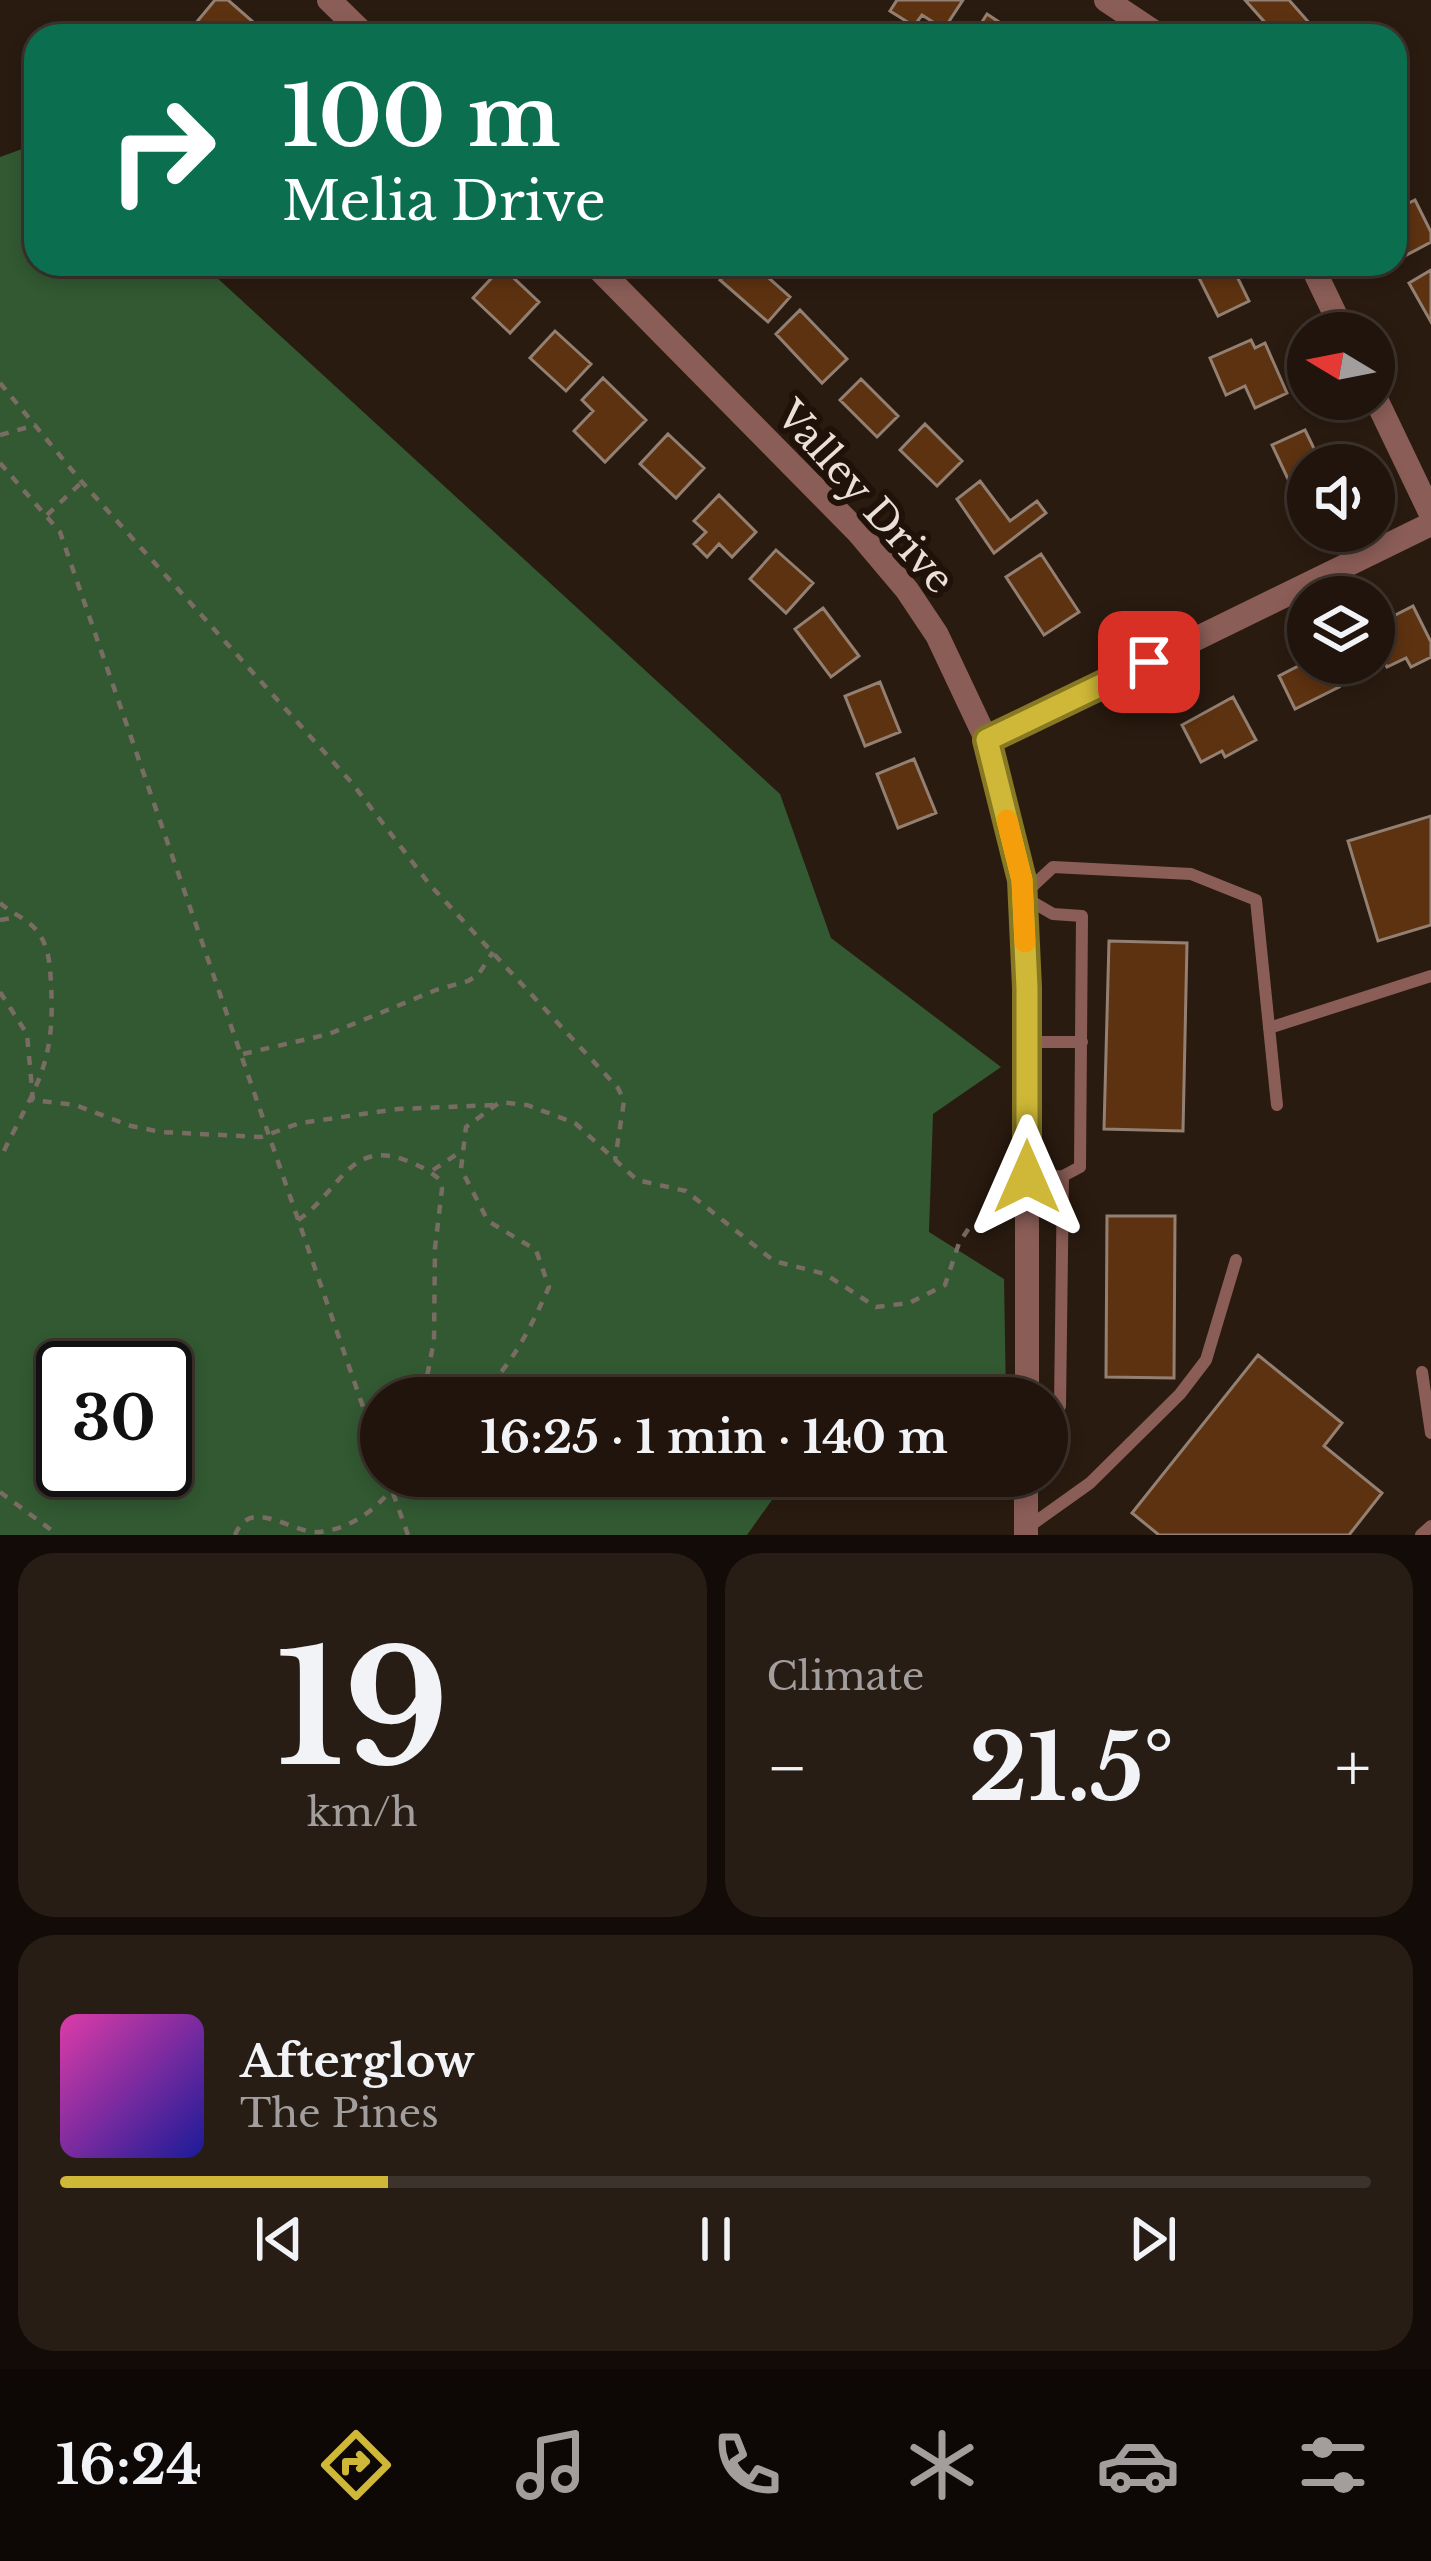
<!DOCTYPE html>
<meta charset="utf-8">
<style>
body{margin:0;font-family:"Libre Baskerville",serif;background:#281d15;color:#f1f3f6;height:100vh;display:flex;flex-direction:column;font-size:45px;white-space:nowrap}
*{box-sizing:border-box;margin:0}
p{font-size:39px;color:#a29e9d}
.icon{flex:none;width:66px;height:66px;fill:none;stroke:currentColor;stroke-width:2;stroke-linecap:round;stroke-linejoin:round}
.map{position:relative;height:1535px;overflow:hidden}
.drawer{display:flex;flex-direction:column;gap:18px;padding:18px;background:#120b07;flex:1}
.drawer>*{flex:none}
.banner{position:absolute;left:24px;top:24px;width:1383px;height:252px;border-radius:36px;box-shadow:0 6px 18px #0003,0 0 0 3px #3d332d;background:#0b6e4f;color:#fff;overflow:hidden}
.needle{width:78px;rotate:280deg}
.fabs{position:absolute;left:1287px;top:312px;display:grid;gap:24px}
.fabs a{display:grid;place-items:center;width:108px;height:108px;border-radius:50%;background:#20140c;box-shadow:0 6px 18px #0003,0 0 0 3px #3d332d;font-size:60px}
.speed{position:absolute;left:36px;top:1341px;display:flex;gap:24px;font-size:60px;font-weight:700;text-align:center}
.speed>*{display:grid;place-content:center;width:156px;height:156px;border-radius:50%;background:#20140c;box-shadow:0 6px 18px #0003,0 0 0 3px #3d332d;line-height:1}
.speed .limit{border:6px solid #111;border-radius:18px;background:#fff;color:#111}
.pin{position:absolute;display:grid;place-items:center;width:102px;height:102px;color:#fff;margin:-51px;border-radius:24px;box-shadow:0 6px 18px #0006}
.me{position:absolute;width:132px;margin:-66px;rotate:0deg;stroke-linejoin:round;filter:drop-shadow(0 0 9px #0008)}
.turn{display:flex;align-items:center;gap:42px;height:252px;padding:0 60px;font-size:54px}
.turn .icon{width:156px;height:156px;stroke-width:2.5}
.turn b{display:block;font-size:84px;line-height:102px}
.big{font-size:90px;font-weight:700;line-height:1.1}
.drawer .card{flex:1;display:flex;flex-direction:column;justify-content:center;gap:18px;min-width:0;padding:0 42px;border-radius:36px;background:#281d15}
.drawer .dial{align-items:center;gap:0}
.dial b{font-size:156px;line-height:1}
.song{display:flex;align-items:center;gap:36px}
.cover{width:144px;height:144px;border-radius:18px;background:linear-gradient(135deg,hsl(320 70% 55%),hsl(240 70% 35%))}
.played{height:12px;border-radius:6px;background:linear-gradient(90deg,#cfb837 25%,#3d332d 25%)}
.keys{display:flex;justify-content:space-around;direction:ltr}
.heat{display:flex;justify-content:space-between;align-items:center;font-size:66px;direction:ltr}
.drawer .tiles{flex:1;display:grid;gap:18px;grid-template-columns:1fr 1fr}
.card:last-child{grid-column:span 2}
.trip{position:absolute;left:360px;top:1377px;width:708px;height:120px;border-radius:60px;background:#20140c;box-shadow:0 6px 18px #0003,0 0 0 3px #3d332d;font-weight:700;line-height:120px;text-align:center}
.dock{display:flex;height:192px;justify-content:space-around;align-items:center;background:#0d0805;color:#a29e9d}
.dock .icon{width:84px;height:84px}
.dock .selected{color:#cfb837}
.dock b{font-size:54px;color:#f1f3f6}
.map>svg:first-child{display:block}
.forest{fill:#325932;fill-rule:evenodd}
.building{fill:#5d3210;stroke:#938073;stroke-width:3}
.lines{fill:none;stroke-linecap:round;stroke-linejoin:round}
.path{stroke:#796c62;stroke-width:4.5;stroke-dasharray:9 9;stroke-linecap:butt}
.lane{stroke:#8b5d57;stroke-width:12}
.street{stroke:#8b5d57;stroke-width:24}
.route-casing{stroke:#877824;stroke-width:30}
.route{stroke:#cfb837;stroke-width:21}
.slow{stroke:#f59e0b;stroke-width:21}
.labels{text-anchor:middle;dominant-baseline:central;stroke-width:12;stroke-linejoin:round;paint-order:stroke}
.street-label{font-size:39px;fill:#ebe0d9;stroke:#201208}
</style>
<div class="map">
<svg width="1431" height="1535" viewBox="0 0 1431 1535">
<rect width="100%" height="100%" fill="#2a1b10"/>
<path class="forest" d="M 36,144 L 36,264 L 202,264 L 780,794 L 831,938 L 1001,1067 L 933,1114 L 929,1232 L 1004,1279 L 1006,1398 L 381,1398 L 381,1476 L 789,1476 L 747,1535 L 0,1535 L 0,157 ZM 63,1368 L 165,1368 L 165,1470 L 63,1470 Z"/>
<path class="building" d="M 215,0 L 228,0 L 261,29 L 255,36 L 185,36 Z
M 897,0 L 963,0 L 944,29 L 922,15 L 914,26 L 890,11 Z
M 1245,0 L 1289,0 L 1312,26 L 1300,36 L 1277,36 Z
M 987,14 L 1020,36 L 973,36 Z
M 1415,200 L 1431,232 L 1431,242 L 1401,258 L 1395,245 L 1395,210 Z
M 734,264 L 753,264 L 790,297 L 768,322 L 720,280 Z
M 1224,264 L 1231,264 L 1249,301 L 1218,316 L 1198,276 Z
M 502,267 L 539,302 L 510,333 L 473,298 Z
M 1431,270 L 1431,322 L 1409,283 Z
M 800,310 L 847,359 L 822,383 L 776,334 Z
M 555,331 L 591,364 L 566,391 L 530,358 Z
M 1251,340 L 1255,348 L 1265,343 L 1287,393 L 1255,408 L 1245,386 L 1226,395 L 1210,358 Z
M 603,378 L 646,420 L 605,462 L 574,431 L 593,411 L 582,400 Z
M 861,379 L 898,416 L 877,437 L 840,400 Z
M 925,424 L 962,461 L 937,486 L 900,450 Z
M 1305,430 L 1322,465 L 1308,465 L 1308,487 L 1295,494 L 1272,445 Z
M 668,434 L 704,468 L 676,498 L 640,464 Z
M 980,481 L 1010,521 L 1037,501 L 1046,513 L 994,553 L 957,499 Z
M 719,495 L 756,532 L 732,557 L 719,544 L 707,557 L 694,544 L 706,532 L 694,521 Z
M 776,550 L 813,583 L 786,613 L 750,579 Z
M 1041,554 L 1079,612 L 1044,635 L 1006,577 Z
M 1413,606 L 1431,642 L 1431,657 L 1411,667 L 1406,658 L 1387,667 L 1374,642 L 1374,626 Z
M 823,608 L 859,656 L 831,677 L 795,629 Z
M 1308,661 L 1327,663 L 1339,687 L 1295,709 L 1279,676 Z
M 880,682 L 900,732 L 865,746 L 845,696 Z
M 1233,697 L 1256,740 L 1225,757 L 1222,751 L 1201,762 L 1182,725 Z
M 914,759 L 936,813 L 898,828 L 877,774 Z
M 1431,816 L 1431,925 L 1378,941 L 1348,841 Z
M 1109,941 L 1187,943 L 1183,1131 L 1104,1129 Z
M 1107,1216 L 1175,1216 L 1174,1378 L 1106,1377 Z
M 1258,1355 L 1342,1423 L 1324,1446 L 1382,1493 L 1349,1535 L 1159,1535 L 1132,1513 Z"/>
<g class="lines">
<path class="path" d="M 0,383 L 81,481 L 352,783 L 430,885 L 618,1088 L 624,1101 L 615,1160
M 0,435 L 36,425
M 0,463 L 60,532 L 381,1459
M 47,515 L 82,482
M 0,903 C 11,913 28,919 37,931 C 49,946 50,965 51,984 C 56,1067 34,1088 0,1159
M 0,920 L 18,917
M 0,992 L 27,1034 L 33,1100 L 75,1105 L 131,1126 L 161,1132 L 261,1137 L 300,1123 L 398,1109 L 495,1105
M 243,1054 L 329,1034 L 436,990 L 468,981 L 478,975 L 493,952
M 433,1170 L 463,1150
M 298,1220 C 339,1193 349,1139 405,1160 C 418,1165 429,1170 439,1179 L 442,1189 L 435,1248 L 434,1340 L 423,1398
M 477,1398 C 512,1366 530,1329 549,1287 L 536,1250 L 488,1221 L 461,1169 L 466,1127 L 500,1102 L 527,1105 L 575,1123 L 637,1180 L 686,1191 L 774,1261 L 825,1274 L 876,1307 L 909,1303 L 945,1285 L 959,1243 L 971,1225
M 387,1476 L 408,1535
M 0,1492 L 58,1535
M 235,1535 C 251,1495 291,1534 319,1532 C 357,1528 381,1504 403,1476"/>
<path class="lane" d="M 1269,1028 L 1431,976
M 1027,1042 L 1082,1042
M 1027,1177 L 1063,1176
M 1422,1372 L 1431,1433
M 1047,1410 L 1060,1406 L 1063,1176 L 1080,1167 L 1082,916 L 1053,914 L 1022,896 L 1053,867 L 1191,874 L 1256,900 L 1277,1105
M 1027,1528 L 1090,1483 L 1180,1394 L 1206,1360 L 1236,1260
M 1421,1535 L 1431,1526"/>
<path class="street" d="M 329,0 L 366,36
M 1106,0 L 1160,36
M 594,264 L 858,532 L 907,590 L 937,635 L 987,741 L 1021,880 L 1027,988 L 1027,1398
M 1311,264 L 1344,333
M 1374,395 L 1431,514
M 987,741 L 1431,524
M 1026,1535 L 1026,1476"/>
</g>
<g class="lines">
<defs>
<path id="route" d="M 1027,1177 L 1027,988 L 1022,880 L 987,740 L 1149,662"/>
</defs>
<use href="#route" class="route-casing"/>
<use href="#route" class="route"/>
<path class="slow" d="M 1007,820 L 1022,880 L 1025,942"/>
</g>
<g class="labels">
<g class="street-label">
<text transform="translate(865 497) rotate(48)">Valley Drive</text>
</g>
</g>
</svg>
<div class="fabs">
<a><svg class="needle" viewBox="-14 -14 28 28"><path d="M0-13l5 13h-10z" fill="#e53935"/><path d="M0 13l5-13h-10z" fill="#a29e9d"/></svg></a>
<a><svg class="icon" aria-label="sound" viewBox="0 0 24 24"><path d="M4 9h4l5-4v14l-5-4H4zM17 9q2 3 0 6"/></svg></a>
<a><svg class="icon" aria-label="layers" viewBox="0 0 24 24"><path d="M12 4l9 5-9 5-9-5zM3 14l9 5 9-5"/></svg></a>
</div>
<div class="speed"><div class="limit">30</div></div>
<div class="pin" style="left:1149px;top:662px;background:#d93025"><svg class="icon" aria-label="arrive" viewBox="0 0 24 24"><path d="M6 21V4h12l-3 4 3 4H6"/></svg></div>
<svg class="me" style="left:1027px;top:1177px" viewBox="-20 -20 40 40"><path d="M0-17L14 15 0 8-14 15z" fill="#cfb837" stroke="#fff" stroke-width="4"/></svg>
<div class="trip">16:25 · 1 min · 140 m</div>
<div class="banner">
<div class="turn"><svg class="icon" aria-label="right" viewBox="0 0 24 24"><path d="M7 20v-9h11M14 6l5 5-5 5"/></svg><div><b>100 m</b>Melia Drive</div></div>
</div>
</div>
<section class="drawer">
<div class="tiles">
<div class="card dial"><b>19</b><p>km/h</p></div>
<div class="card"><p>Climate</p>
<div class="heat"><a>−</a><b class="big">21.5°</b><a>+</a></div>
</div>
<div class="card">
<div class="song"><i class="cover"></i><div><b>Afterglow</b><p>The Pines</p></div></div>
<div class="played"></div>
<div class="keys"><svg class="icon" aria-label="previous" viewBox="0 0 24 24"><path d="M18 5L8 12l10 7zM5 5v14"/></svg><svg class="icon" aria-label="pause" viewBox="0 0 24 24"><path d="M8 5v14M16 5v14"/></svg><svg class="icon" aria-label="next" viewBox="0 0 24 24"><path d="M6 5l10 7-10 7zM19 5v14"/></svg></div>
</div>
</div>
</section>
<nav class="dock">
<b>16:24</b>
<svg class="icon selected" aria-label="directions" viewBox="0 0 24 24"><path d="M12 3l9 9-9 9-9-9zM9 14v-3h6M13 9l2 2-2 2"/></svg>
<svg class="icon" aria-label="music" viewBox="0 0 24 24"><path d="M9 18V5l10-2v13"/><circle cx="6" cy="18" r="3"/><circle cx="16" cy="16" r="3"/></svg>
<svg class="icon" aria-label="phone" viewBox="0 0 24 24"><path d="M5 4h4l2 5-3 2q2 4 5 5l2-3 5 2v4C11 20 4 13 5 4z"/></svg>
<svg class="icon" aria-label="climate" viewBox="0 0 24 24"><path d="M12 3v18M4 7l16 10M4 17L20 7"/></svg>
<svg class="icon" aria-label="car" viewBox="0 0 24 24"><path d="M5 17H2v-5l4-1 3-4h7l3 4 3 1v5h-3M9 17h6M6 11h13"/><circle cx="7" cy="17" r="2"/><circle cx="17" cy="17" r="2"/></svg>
<svg class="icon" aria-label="filters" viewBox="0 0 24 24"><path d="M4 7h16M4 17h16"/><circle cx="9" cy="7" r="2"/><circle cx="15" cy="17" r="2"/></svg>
</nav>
